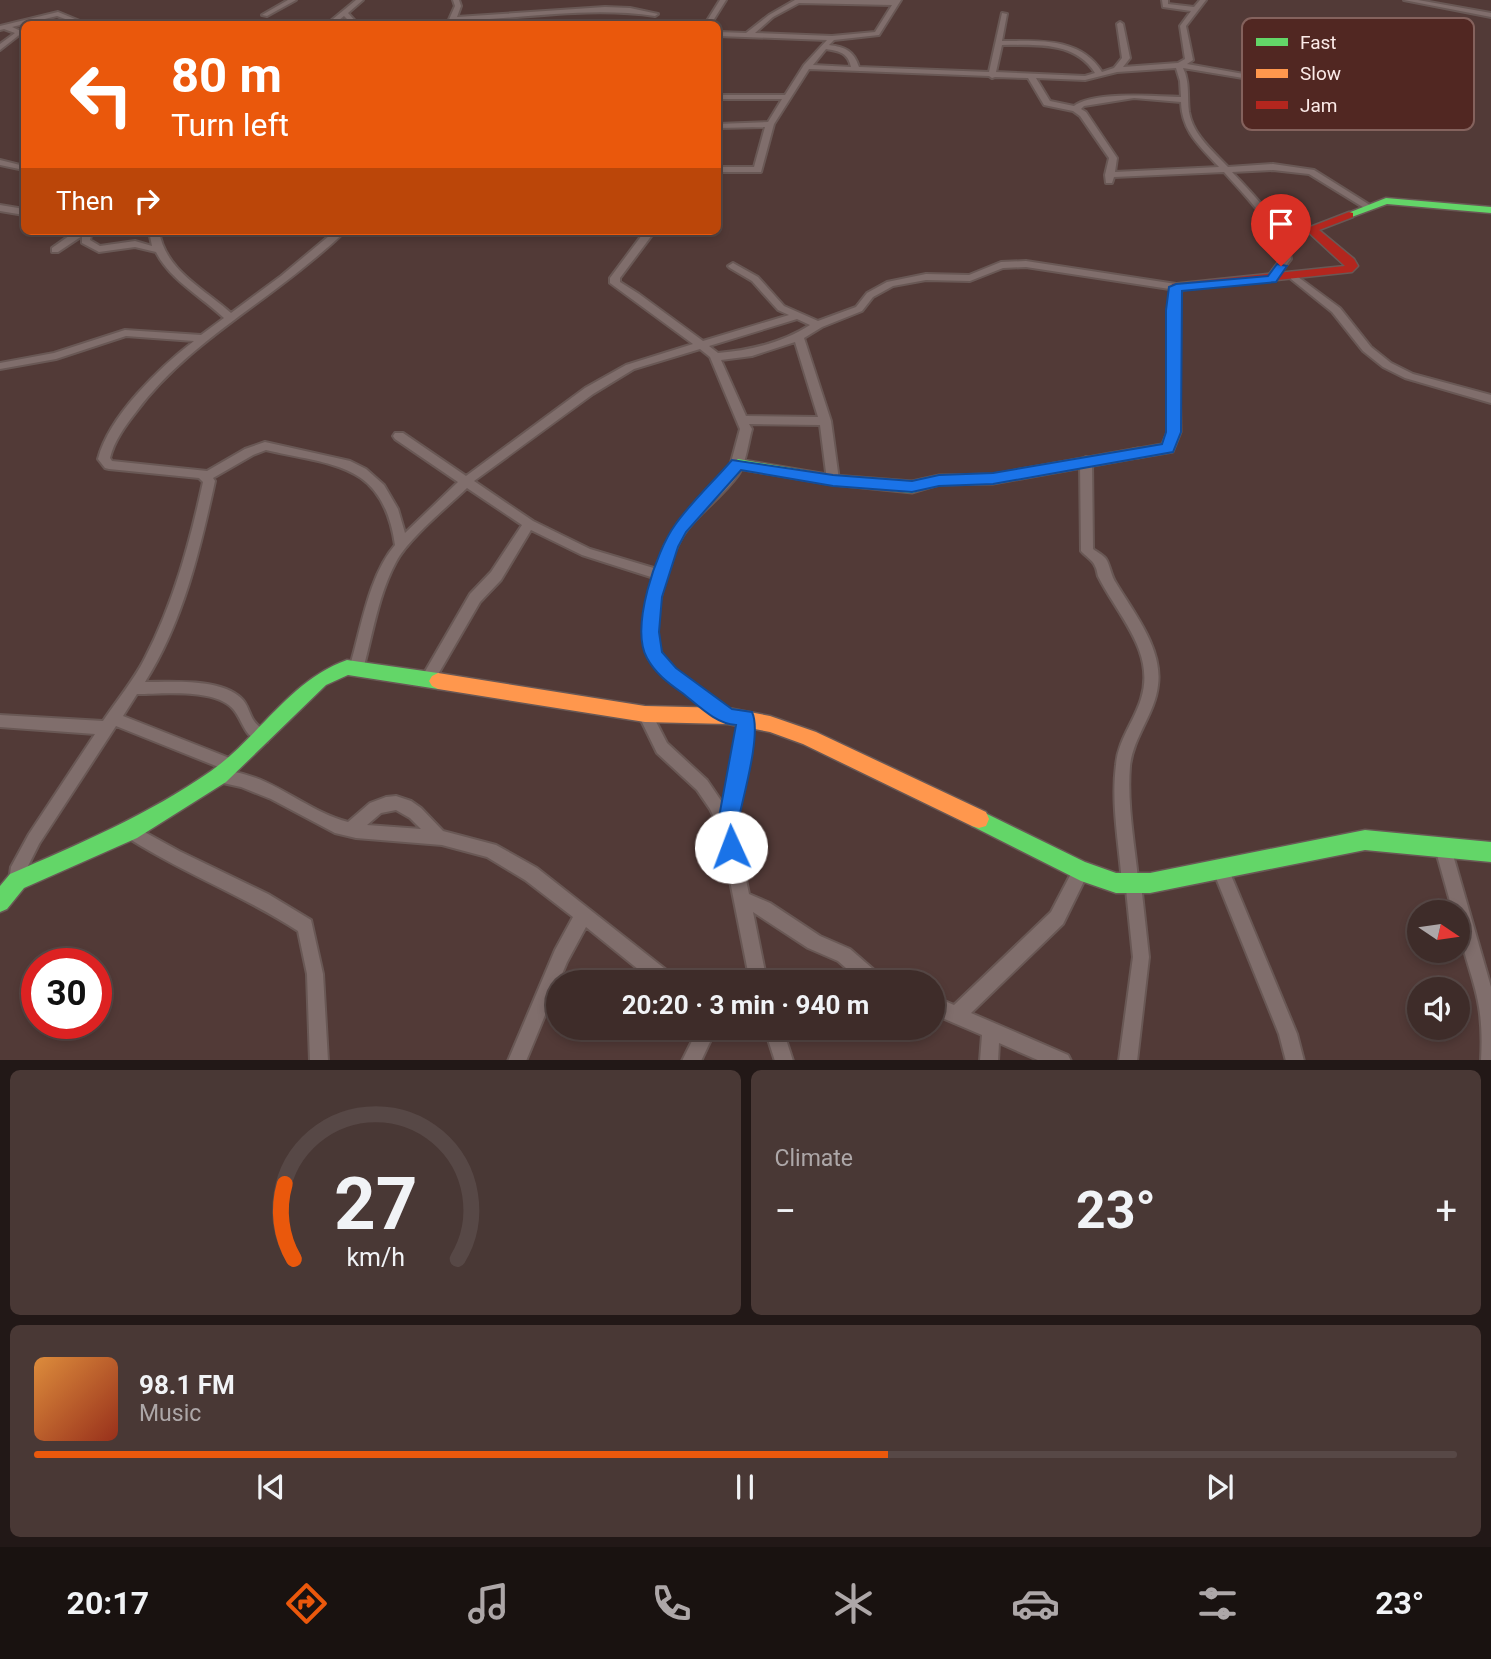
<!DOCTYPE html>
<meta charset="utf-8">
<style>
body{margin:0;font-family:Roboto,sans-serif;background:#493835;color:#f1f3f6;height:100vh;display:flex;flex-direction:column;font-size:26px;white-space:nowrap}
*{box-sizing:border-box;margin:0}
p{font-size:23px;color:#ada7a8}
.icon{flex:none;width:38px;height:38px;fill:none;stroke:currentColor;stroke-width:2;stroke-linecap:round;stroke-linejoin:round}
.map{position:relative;height:1060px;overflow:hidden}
.side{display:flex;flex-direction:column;gap:10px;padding:10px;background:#221817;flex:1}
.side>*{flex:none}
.guide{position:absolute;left:21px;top:21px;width:700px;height:214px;border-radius:10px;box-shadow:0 4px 10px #0003,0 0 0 2px #574846;background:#ea580c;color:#fff;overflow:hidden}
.needle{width:46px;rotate:103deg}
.fabs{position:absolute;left:1407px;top:900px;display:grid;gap:14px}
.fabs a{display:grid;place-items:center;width:63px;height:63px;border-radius:50%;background:#3e2c29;box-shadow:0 4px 10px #0003,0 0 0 2px #574846;font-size:35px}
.speed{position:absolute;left:21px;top:948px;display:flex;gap:14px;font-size:35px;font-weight:700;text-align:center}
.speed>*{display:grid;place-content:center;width:91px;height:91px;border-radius:50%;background:#3e2c29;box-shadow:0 4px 10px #0003,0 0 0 2px #574846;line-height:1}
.speed .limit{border:10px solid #d22;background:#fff;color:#111}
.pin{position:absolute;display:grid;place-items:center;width:60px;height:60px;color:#fff;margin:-72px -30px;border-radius:50% 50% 50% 0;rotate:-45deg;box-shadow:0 0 7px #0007}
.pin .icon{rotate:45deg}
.me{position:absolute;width:77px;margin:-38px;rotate:358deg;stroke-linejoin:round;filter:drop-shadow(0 0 5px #0008)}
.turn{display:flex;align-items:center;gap:24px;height:147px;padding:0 35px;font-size:32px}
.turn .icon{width:91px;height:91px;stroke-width:2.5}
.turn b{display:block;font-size:49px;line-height:60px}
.then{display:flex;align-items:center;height:66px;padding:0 35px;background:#0003;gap:14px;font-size:26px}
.big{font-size:52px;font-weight:700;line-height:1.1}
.side .card{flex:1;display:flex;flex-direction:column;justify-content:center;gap:10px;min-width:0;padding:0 24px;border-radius:10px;background:#493835}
.side .dial{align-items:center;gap:0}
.dial svg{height:182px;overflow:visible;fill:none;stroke:#574846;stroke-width:7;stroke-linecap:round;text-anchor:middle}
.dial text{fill:#f1f3f6;stroke:none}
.song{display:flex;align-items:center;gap:21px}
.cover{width:84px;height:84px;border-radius:10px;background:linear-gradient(135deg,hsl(30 70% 55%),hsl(10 70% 35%))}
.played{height:7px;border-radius:4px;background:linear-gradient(90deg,#ea580c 60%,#574846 60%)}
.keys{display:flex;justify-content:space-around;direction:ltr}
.heat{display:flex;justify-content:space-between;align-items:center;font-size:38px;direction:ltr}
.side .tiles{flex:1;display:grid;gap:10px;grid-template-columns:1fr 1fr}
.card:last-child{grid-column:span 2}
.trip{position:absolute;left:546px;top:970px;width:399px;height:70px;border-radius:35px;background:#3e2c29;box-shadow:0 4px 10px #0003,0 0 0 2px #574846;font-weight:700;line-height:70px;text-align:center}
.menu{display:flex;height:112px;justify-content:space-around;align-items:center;background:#191210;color:#ada7a8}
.menu .icon{width:49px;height:49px}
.menu .selected{color:#ea580c}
.menu b{font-size:32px;color:#f1f3f6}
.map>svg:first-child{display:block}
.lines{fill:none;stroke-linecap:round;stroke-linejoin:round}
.street-casing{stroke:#695855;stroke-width:4}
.fast-casing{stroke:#695855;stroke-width:3}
.slow-casing{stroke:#695855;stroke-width:3}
.jam-casing{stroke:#695855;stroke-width:3}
.street{fill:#806e6c;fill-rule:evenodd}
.fast{fill:#63d668;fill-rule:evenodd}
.slow{fill:#ff974d;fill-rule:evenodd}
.jam{fill:#b3261e;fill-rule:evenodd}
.route{fill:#1a73e8;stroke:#114b97;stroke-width:2}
.key{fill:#512722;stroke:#84625d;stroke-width:2}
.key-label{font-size:19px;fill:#fcebe8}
</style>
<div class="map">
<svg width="1491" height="1061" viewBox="0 0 1491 1061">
<rect width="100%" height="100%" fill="#523a37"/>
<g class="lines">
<defs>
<path id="street" d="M 288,0 L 296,0 L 267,16 L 262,15 Z
M 356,0 L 363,0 L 348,13 L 358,24 L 352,24 L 344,16 L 334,24 L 327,24 Z
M 453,0 L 459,0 L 461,6 L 457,17 L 605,7 L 630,8 L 658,14 L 655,16 C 588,6 522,19 455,21 L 453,24 L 447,24 L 455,6 Z
M 720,0 L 726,0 L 711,24 L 705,24 Z
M 795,0 L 901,0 L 879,35 L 834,40 L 829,45 C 845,47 854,51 859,67 L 989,72 L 1002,13 L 1007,14 L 1002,41 C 1038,41 1080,37 1102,72 L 1114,68 L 1122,58 L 1117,24 L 1120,22 L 1123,24 L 1130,58 L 1123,67 L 1178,63 L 1185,59 L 1180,26 L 1191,11 L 1163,7 L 1162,0 L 1168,0 L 1168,4 L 1194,7 L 1200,0 L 1206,0 L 1186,26 L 1193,60 L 1187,64 L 1255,76 L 1271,64 L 1258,59 L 1258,55 L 1264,55 L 1280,64 L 1257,80 L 1258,82 L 1254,86 L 1258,94 L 1254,96 L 1251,96 L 1246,86 L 1250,82 L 1249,79 L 1183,68 C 1190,82 1187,97 1189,112 C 1193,135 1213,151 1228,167 L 1273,164 L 1314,170 L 1373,207 L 1366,209 L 1309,174 L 1273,170 L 1232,172 C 1255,197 1285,225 1291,259 L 1274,281 L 1268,281 L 1266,279 L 1281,259 C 1276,225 1246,197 1224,172 L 1114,177 L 1112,183 L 1106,183 L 1105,175 L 1109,158 L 1080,116 L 1073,111 L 1044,105 L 1028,78 L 995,77 L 992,78 L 989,76 L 809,69 L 774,124 L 761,172 L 718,172 L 718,167 L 754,167 L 765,127 L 718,128 L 718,124 L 768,122 L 782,99 L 718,99 L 718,95 L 785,95 L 804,65 L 827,40 L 718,36 L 718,32 L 746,33 L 769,15 ZM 799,3 L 892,5 L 875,32 L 832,36 L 755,33 L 773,17 ZM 1002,45 C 1035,45 1075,41 1095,73 L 1085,76 L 996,72 ZM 826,49 C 840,51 848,53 851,67 L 813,65 ZM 1176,68 L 1180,81 L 1181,97 C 1157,96 1093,91 1074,106 L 1050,101 L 1036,78 L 1085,80 L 1117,72 ZM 1134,98 L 1181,102 C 1182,132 1200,146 1219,167 L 1115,172 L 1117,158 L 1086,112 L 1081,109 L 1084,106 Z
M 1404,0 L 1418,0 L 1491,13 L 1491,17 Z
M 58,12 L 87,24 L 79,24 L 57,16 L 12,27 L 23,32 L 0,50 L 0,44 L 15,33 L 4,29 L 0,30 L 0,26 Z
M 0,160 L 24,166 L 24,170 L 0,165 Z
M 0,205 L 24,209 L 24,215 L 0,211 Z
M 76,231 L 92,231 L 90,240 L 100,246 L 135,241 L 152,246 L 149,231 L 159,231 C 165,270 203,288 231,313 L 281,276 L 335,231 L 345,231 C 334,243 321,253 309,263 C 250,312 182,350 136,412 C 125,426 114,441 110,458 L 112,461 L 207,471 L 245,449 L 265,442 L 350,461 L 366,469 L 384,485 L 398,509 L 405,533 L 458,482 L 395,439 L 393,436 L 395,433 L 403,433 L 466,476 L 585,388 L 626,365 L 693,344 L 610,283 L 610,278 L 645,231 L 655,231 L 620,278 L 620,282 L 639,294 L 703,341 L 789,315 L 778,310 L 752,281 L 730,268 L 728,266 L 733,263 L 758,277 L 784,306 L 818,321 L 856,307 L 867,293 L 887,282 L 926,274 L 969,275 L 1001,262 L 1026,261 L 1176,284 L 1181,287 L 1176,290 L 1026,267 L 1003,268 L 970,281 L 926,280 L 893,286 L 873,297 L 862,311 L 822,327 L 804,338 L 831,421 L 839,480 L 833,484 L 827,480 L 820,425 L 749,424 L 752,429 C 748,443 746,464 738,475 C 723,496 701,511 686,531 C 669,553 647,629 662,654 C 674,675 713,697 733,712 L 735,716 L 733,720 L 728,722 L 664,677 L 649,659 L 643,632 L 648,597 L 654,578 L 582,555 L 531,530 L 501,580 L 480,602 L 433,683 L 428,685 L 423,683 L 421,679 L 423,675 L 470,594 L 491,572 L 522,525 L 467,488 C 447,507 408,539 396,562 C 379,593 373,632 364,666 L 362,670 L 357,672 L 352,670 L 350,666 C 361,629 369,575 395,545 C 383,462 334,466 266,450 L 253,455 L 213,478 L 215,481 C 200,550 183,622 145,682 C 172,682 220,678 241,698 C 248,704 249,714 254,721 C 259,728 266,730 269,737 L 267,742 L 262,743 C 244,737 244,723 234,710 C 217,688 162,694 137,694 L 123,716 L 237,761 L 239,766 L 234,772 C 276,779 308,812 348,822 L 370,803 L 386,797 L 396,796 L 411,801 L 421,808 L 443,831 L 496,845 L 537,868 L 674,976 L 676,982 L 654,982 L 586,927 L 567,962 L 526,1061 L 508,1061 L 555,950 L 573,917 L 525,880 L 487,857 L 442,845 L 356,838 L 335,833 L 271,799 L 241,787 L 214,781 L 212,776 L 214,771 L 219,769 L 226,770 L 116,726 L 39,844 L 27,868 L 23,887 L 17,889 L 11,887 L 9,881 L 11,867 L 29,834 L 95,734 L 0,727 L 0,715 L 103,721 C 117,700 134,680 145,658 C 174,602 190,542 203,482 L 199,478 L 109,469 L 105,468 L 98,459 C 109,416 160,367 194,341 L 126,336 L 56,359 L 0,369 L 0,363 L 54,353 L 125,330 L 201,335 L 224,318 C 202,297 170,280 156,252 L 135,247 L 99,252 L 82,243 L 82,236 L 58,252 L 52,252 L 52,248 ZM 797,319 L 810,325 C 782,343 751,350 718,353 L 709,346 ZM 795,342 L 818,417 L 746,416 L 721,360 L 752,356 ZM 700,349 L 710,357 L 740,429 L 729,470 L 677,525 L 664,547 L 657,569 L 590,549 L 533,521 L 474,481 L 593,394 L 634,369 ZM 396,810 L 410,818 L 421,829 L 367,825 L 381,813 Z
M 1294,274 L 1340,308 L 1371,347 L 1391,363 L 1413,374 L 1491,395 L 1491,403 L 1405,378 L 1383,367 L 1363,351 L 1332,312 L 1291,279 L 1291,275 Z
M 1086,457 L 1092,461 L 1093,549 C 1097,552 1103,555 1106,559 C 1110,565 1111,576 1116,583 C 1134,613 1163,649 1158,685 C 1155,714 1133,737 1130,766 C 1127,803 1134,841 1138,878 L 1141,884 L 1149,957 L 1137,1061 L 1119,1061 L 1133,957 L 1126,889 L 1122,883 C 1119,844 1111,804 1116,765 C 1118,740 1134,722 1141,699 C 1156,652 1118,616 1098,576 C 1097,573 1097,569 1095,566 C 1093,560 1085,556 1081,551 L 1080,461 Z
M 645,708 L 650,710 L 667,743 L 707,780 L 724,805 L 736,751 L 739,718 L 741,714 L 746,712 L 751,714 L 753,718 L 750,751 L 735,828 L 749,894 L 770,903 L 820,936 L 850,949 L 881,976 L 883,982 L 862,982 L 838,961 L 808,948 L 753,912 L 767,982 L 750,982 L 720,830 L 710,809 L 697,790 L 657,753 L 638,714 L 640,710 Z
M 130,824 L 179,851 L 268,894 L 311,920 L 323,974 L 328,1061 L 310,1061 L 307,974 L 298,931 C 243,895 180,872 125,836 L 122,831 L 125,826 Z
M 1443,840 L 1449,843 L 1451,848 L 1491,987 L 1491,1061 L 1481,1061 C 1482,1043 1482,1025 1479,1007 C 1474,974 1458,945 1458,912 L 1453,912 L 1435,848 L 1437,843 Z
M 1220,860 L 1226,863 L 1228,868 L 1297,1034 L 1304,1061 L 1286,1061 L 1279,1034 L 1212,868 L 1214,863 Z
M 1081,863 L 1087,866 L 1089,871 L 1063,924 L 971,1013 L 1068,1055 L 1071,1061 L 1040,1061 L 999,1043 L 998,1061 L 980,1061 L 982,1035 L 933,1014 L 933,996 L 954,1005 L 1051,912 L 1075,866 Z
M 699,1027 L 717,1027 L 701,1061 L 682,1061 Z
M 764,1027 L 782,1027 L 793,1061 L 775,1061 Z"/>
<path id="fast" d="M 1386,198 L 1491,207 L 1491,213 L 1387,204 L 1349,218 L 1343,215 Z
M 1138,448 L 1145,453 L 1143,457 L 993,484 L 939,485 L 912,493 L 833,485 L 738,469 L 731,464 L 738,459 L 833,475 L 912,481 L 939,475 L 993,474 Z
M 347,660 L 438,673 L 444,676 L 447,681 L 444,686 L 438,689 L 348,675 L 326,685 L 226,782 L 137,838 L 24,888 L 7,909 L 0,912 L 0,886 L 10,874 C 79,844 148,815 211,771 C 259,737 290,680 347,660 Z
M 979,810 L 1085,862 L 1116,873 L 1150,873 L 1365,830 L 1491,842 L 1491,862 L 1365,850 L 1150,893 L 1116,893 L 1081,881 L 972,826 L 969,819 L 972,812 Z"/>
<path id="slow" d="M 438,673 L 645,706 L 728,708 L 770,716 L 816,732 L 986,812 L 989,819 L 986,826 L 979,828 L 972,826 L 803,744 L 770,732 L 728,724 L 645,722 L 438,689 L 432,686 L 429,681 L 432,676 Z"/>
<path id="jam" d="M 1349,212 L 1353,213 L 1353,217 L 1319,230 L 1354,259 L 1358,266 L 1352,272 L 1182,290 L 1179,310 L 1181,432 L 1173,452 L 1138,458 L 1133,457 L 1131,453 L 1133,449 L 1162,444 L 1167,432 L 1167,310 L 1172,284 L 1345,266 L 1305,229 Z"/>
</defs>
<use href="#street" class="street-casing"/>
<use href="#fast" class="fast-casing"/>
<use href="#slow" class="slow-casing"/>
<use href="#jam" class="jam-casing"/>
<use href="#street" class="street"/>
<use href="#fast" class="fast"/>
<use href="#slow" class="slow"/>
<use href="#jam" class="jam"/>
</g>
<path class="route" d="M 1277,264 L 1287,266 L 1276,282 L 1182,291 L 1181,432 L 1173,452 L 993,484 L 939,486 L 912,492 L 833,486 L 741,470 L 686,532 L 678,547 L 662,597 L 659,632 L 662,652 L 676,668 L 732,709 L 752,712 C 762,733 743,797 738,822 C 736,833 743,843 738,854 L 731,857 L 724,854 L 717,828 L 736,725 C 715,724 697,704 681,692 C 668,683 655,673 647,658 C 630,628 656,551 675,525 C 691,502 714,481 732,460 L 833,475 L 912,481 L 939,475 L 993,473 L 1162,444 L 1166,432 L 1166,310 L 1169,287 L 1176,284 L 1268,276 Z"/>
<rect x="1242" y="18" width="232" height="112" rx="10" class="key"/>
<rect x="1256" y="38" width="32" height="8" fill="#63d668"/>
<rect x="1256" y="69" width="32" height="9" fill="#ff974d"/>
<rect x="1256" y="101" width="32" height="8" fill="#b3261e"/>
<g class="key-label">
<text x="1300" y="49">Fast</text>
<text x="1300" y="80">Slow</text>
<text x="1300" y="112">Jam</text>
</g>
</svg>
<div class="fabs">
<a><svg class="needle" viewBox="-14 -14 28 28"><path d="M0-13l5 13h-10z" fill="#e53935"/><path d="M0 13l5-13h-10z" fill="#ada7a8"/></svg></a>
<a><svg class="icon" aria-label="sound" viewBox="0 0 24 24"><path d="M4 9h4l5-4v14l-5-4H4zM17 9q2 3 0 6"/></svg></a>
</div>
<div class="speed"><div class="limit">30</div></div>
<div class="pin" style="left:1281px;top:266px;background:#d93025"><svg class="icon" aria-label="arrive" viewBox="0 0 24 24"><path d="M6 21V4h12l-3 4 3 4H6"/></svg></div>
<svg class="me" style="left:731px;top:847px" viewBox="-20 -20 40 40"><circle r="19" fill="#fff"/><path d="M0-13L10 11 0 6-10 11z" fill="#1a73e8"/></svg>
<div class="trip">20:20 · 3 min · 940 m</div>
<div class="guide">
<div class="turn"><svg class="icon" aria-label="left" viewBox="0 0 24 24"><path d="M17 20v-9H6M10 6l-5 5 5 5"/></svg><div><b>80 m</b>Turn left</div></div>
<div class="then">Then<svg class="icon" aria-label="right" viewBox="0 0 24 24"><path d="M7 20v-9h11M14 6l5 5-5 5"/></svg></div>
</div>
</div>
<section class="side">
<div class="tiles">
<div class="card dial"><svg viewBox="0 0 100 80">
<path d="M14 69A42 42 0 1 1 86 69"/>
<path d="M14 69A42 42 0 0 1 10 36" stroke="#ea580c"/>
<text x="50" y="56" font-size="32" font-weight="700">27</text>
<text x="50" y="72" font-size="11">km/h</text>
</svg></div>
<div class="card"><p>Climate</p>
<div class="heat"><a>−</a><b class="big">23°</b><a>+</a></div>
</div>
<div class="card">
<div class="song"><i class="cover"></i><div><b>98.1 FM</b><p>Music</p></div></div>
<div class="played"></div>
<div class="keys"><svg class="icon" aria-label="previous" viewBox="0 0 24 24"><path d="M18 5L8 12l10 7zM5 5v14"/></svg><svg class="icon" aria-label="pause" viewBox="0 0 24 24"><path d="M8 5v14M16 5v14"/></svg><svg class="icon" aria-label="next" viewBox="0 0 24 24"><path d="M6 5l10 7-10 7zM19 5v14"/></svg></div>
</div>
</div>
</section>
<nav class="menu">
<b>20:17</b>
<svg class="icon selected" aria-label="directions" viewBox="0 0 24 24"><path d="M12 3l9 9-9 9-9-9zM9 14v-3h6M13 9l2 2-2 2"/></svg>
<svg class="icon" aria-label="music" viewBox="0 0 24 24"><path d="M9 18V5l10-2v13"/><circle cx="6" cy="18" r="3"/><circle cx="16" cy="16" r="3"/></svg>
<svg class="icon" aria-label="phone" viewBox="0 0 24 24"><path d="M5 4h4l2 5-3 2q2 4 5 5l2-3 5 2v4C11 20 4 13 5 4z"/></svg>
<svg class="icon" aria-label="climate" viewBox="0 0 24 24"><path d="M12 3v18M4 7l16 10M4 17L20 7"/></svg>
<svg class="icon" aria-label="car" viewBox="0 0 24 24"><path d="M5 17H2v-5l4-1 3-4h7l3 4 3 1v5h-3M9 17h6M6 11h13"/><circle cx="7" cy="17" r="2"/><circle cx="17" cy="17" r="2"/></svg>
<svg class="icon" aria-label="filters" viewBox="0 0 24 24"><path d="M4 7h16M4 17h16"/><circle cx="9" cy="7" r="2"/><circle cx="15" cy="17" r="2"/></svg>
<b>23°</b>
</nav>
